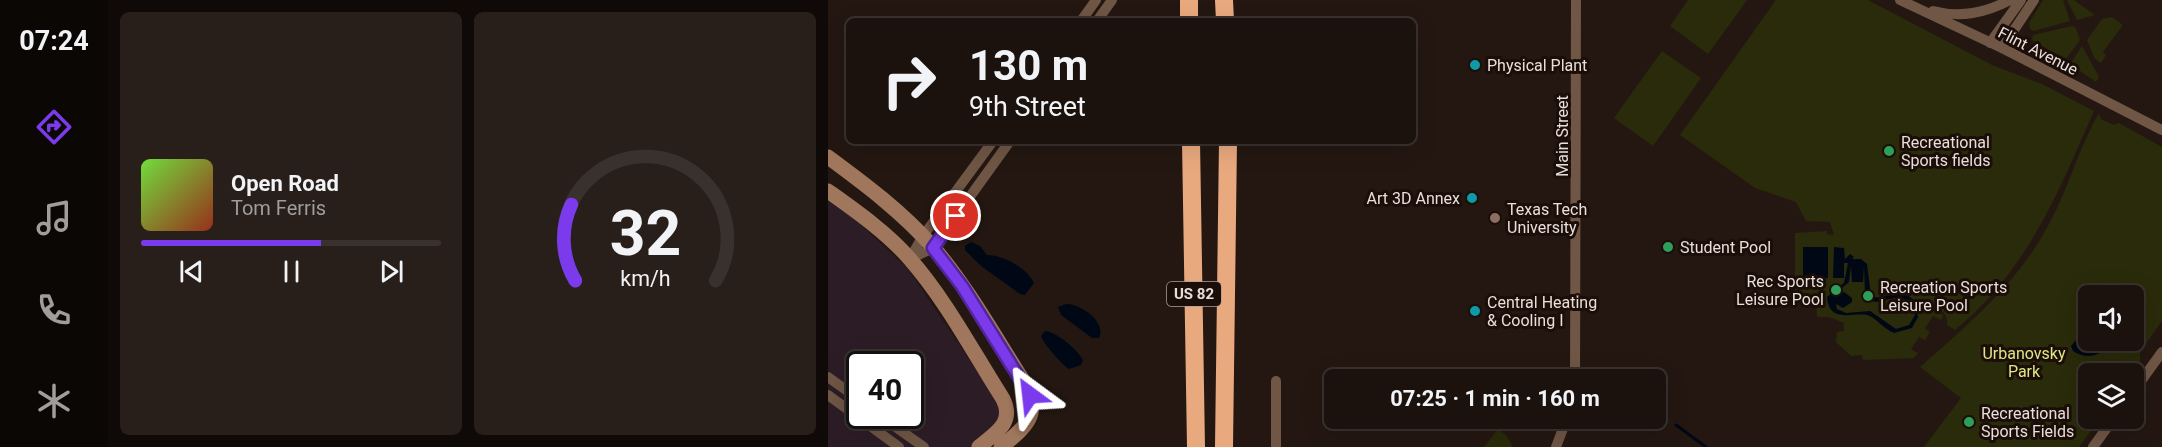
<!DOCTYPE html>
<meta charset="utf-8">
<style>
body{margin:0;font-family:Roboto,sans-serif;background:#281f1b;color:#f1f3f6;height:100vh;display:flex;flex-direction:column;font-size:22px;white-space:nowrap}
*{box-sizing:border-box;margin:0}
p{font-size:20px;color:#a09d9d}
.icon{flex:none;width:33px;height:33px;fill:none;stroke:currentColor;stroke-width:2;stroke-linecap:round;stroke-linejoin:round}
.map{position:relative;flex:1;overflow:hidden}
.sheet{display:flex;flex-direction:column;gap:12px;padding:12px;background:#0f0907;width:720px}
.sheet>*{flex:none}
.hud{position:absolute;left:18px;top:18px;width:570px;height:126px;border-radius:9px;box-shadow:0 6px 24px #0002,0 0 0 2px #39312e;background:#1b110d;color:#f1f3f6;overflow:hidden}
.fabs{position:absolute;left:1250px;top:285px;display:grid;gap:12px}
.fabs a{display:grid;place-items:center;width:66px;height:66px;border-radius:9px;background:#1b110d;box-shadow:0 6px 24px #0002,0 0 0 2px #39312e;font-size:30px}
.speed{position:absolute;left:18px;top:351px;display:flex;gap:12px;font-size:30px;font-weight:700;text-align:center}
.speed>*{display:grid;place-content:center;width:78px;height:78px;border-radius:50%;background:#1b110d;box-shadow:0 6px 24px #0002,0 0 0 2px #39312e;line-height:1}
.speed .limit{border:3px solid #111;border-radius:9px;background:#fff;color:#111}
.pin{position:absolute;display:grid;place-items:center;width:51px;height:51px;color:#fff;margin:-26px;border:3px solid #fff;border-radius:50%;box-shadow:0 2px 6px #0007}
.me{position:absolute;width:66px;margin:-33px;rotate:330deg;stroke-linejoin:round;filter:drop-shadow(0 0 4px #0008)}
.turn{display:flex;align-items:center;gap:21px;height:126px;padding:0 24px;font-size:27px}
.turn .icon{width:78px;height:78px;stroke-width:2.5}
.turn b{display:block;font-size:42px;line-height:51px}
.sheet .tile{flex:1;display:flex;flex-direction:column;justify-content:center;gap:9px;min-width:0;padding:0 21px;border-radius:9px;background:#281f1b}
.sheet .dial{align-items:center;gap:0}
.dial svg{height:156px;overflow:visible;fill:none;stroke:#39312e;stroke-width:7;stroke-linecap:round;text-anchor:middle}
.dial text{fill:#f1f3f6;stroke:none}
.song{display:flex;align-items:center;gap:18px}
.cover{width:72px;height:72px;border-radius:9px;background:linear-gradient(135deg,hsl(100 70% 55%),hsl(10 70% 35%))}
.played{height:6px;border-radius:3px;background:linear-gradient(90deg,#7c3aed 60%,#39312e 60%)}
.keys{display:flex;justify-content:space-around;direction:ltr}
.sheet .tiles{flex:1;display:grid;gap:12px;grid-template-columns:repeat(2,1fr)}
.trip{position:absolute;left:496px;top:369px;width:342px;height:60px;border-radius:9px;background:#1b110d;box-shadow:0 6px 24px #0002,0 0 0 2px #39312e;font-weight:700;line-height:60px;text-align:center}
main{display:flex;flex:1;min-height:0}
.dock{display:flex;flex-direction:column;width:108px;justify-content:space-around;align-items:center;background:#0b0705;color:#a09d9d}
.dock .icon{width:42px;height:42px}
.dock .active{color:#7c3aed}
.dock b{font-size:27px;color:#f1f3f6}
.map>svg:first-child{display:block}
.medical{fill:#2c1c26;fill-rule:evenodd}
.green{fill:#292b0a;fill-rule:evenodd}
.water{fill:#000815;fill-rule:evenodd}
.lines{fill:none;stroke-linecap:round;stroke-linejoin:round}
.stream{stroke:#000815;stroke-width:3}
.street{stroke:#6f5645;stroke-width:10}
.secondary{stroke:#a0775c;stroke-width:15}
.highway{stroke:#e9a97e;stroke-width:18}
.route-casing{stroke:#51269a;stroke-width:15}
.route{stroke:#7c3aed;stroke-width:10}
.culture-dot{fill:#0f9aa8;stroke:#1b0e08;stroke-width:2}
.leisure-dot{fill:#2e9e5b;stroke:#1b0e08;stroke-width:2}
.education-dot{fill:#8d6e63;stroke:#1b0e08;stroke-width:2}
.labels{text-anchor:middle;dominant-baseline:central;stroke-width:6;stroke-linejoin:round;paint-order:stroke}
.shield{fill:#1b0e08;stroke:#aaa09b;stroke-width:1.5}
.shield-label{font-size:15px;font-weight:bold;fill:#e8deda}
.street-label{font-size:16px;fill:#e8deda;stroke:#1b0e08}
.poi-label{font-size:16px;fill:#e8deda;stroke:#1b0e08;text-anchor:start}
.park-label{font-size:16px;fill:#dfe783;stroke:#1b0e08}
</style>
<main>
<nav class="dock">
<b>07:24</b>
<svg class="icon active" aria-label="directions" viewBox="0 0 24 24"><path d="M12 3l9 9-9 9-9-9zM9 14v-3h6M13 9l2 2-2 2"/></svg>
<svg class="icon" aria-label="music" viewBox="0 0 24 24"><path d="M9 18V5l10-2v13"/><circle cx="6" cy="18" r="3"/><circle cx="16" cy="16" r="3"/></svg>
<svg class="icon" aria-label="phone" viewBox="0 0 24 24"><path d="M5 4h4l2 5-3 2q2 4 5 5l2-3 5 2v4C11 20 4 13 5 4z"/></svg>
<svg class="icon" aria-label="climate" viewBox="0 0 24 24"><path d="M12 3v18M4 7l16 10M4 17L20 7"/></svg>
</nav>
<section class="sheet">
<div class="tiles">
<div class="tile">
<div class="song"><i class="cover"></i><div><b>Open Road</b><p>Tom Ferris</p></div></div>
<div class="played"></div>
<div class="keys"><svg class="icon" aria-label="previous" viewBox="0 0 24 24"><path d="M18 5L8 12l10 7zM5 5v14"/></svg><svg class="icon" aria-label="pause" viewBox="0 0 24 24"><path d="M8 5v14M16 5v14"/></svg><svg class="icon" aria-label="next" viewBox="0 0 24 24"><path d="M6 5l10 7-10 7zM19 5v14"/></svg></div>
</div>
<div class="tile dial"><svg viewBox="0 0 100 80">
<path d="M14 69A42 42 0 1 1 86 69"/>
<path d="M14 69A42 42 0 0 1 12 30" stroke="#7c3aed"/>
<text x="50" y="56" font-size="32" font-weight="700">32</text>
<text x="50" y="72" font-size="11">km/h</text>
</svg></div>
</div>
</section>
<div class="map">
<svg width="1334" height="447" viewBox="0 0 1334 447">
<rect width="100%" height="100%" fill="#241711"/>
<path class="medical" d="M 0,200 L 30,222 L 80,269 L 168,399 L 174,413 L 172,421 L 143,447 L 0,447 ZM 32,364 L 82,364 L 82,416 L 32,416 Z"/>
<path class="green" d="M 860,0 L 919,0 L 880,54 L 842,26 Z
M 948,0 L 1040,0 L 1164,65 L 1214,84 L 1266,111 C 1230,193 1199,271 1127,330 L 1119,325 C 1121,316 1114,310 1107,306 L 1115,316 L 1113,320 L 1105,316 L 1097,328 L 1102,332 L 1097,340 L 1091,337 L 1083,349 L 1090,353 L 1086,358 L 1035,360 L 1034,355 L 1023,356 L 1008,342 L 1009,332 L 1016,331 L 1016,323 L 1001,317 L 989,317 L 988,295 L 967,295 L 967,233 L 999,231 L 999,234 L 1006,235 L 1002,222 L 978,221 L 968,202 L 927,188 L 852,135 Z
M 1215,0 L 1235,0 L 1242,21 L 1206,31 L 1202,29 L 1201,23 Z
M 1239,0 L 1246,0 L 1267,15 L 1249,20 Z
M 1284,17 L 1295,25 L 1275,52 L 1278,55 L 1273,63 L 1267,59 L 1259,40 L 1274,19 Z
M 1244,26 L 1248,28 L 1252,40 L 1237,60 L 1204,40 L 1205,35 Z
M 1254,46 L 1271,77 L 1268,82 L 1242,64 Z
M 834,51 L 873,78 L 825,146 L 786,118 Z
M 1271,113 L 1273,119 L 1286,125 L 1291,123 L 1334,147 L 1334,321 L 1312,352 L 1312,363 L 1304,373 L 1260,374 L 1260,418 L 1272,419 L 1251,447 L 1096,447 L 1133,398 L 1092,367 C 1141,324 1192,281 1222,222 C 1241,187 1251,147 1271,113 ZM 1260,296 L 1305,296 L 1305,340 L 1260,340 Z
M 670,429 L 678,435 L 685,447 L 656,447 Z"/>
<path class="water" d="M 143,242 L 152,246 L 159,255 C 175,255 198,267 206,283 L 197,295 L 192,294 L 153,266 L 137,250 L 137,246 Z
M 975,247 L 1000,247 L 1000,278 L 975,278 Z
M 1006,247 L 1016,248 L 1017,259 L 1022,254 L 1026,257 L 1024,259 L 1033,259 L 1039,264 L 1043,296 C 1057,302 1067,284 1086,300 L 1090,317 L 1084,328 L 1066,333 C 1056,329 1051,321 1042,316 C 1029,310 1001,326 999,297 L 1016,283 L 1020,263 L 1016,263 L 1016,278 L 1005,278 ZM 1023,266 L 1024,282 L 1035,282 L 1036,266 L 1037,293 L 1043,301 C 1057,305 1067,291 1082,302 L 1087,315 L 1081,325 L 1068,329 L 1042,311 L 1018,313 L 1009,309 L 1008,304 L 1015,308 L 1024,302 L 1024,298 L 1016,292 L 1007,294 L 1021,282 Z
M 238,304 C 253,304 279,322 271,338 L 264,338 L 233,315 L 230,307 Z
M 1260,326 L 1260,340 L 1284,341 C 1275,355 1260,361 1245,351 L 1243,346 Z
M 217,331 C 229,332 250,350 255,360 L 253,365 L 241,369 C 236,367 214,342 213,336 Z"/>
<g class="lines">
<path class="stream" d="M 750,373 L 776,373 L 785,380
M 848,425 L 878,447"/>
<path class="street" d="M 1072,0 L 1174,48 L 1334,130
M 1105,11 C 1133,18 1157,13 1182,0
M 253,21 L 268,0
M 269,21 L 284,0
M 1162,43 L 1193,0
M 1174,48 L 1206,0
M 82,258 L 95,236 L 165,141
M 82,259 L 105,248 L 182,141
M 0,377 L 32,400
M 747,380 L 748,0
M 448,381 L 448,447
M 1305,392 L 1334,352
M 0,395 L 71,447
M 52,416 L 96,447
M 728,447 L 739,418
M 1265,447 L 1286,418"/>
<path class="secondary" d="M 0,157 C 38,185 74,212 105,247 C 141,289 168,339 198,385 C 214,416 195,429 173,447
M 0,191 C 28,211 58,232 81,258 C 118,300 145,352 175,399 C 187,423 167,433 151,447"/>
<path class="highway" d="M 361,0 L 361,21
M 396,0 L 397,21
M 363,141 L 368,447
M 396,447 L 400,141"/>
</g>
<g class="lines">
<defs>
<path id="route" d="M 128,216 L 105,248 L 134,286 L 202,395"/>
</defs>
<use href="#route" class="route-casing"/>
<use href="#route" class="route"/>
</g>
<g class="culture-dot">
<circle cx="647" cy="65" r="6"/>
<circle cx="644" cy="198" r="6"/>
<circle cx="647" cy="311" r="6"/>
</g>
<g class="leisure-dot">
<circle cx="1061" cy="151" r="6"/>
<circle cx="840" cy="247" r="6"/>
<circle cx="1008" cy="290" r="6"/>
<circle cx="1040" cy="296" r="6"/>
<circle cx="1141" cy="422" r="6"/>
</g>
<circle class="education-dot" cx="667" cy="218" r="6"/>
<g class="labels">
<rect class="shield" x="339" y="282" width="54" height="24" rx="4.5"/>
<g class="shield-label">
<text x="366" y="294">US 82</text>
</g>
<g class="street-label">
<text transform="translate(1210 51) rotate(27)">Flint Avenue</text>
<text transform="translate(734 136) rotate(-90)">Main Street</text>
</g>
<g class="poi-label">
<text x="659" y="65">Physical Plant</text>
<text x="1073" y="142">Recreational<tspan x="1073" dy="18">Sports fields</tspan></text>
<text x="632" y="198" text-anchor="end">Art 3D Annex</text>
<text x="679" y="209">Texas Tech<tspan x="679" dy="18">University</tspan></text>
<text x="852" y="247">Student Pool</text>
<text x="996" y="281" text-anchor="end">Rec Sports<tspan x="996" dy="18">Leisure Pool</tspan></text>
<text x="1052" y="287">Recreation Sports<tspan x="1052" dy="18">Leisure Pool</tspan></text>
<text x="659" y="302">Central Heating<tspan x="659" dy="18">&amp; Cooling I</tspan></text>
<text x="1153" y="413">Recreational<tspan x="1153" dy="18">Sports Fields</tspan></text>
</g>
<g class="park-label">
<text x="1196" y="353">Urbanovsky<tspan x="1196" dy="18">Park</tspan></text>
</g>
</g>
</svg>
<div class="fabs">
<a><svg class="icon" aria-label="sound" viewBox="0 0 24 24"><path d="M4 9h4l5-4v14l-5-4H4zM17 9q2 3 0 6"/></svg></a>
<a><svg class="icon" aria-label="layers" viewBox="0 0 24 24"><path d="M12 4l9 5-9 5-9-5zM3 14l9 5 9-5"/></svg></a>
</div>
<div class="speed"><div class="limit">40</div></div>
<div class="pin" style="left:128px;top:216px;background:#d93025"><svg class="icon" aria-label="arrive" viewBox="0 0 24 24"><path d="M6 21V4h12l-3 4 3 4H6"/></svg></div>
<svg class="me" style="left:202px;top:395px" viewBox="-20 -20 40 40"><path d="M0-17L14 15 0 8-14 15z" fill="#7c3aed" stroke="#fff" stroke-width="4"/></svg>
<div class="trip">07:25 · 1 min · 160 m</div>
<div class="hud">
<div class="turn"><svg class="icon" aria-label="right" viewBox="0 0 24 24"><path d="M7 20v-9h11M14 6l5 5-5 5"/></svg><div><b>130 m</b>9th Street</div></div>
</div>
</div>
</main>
